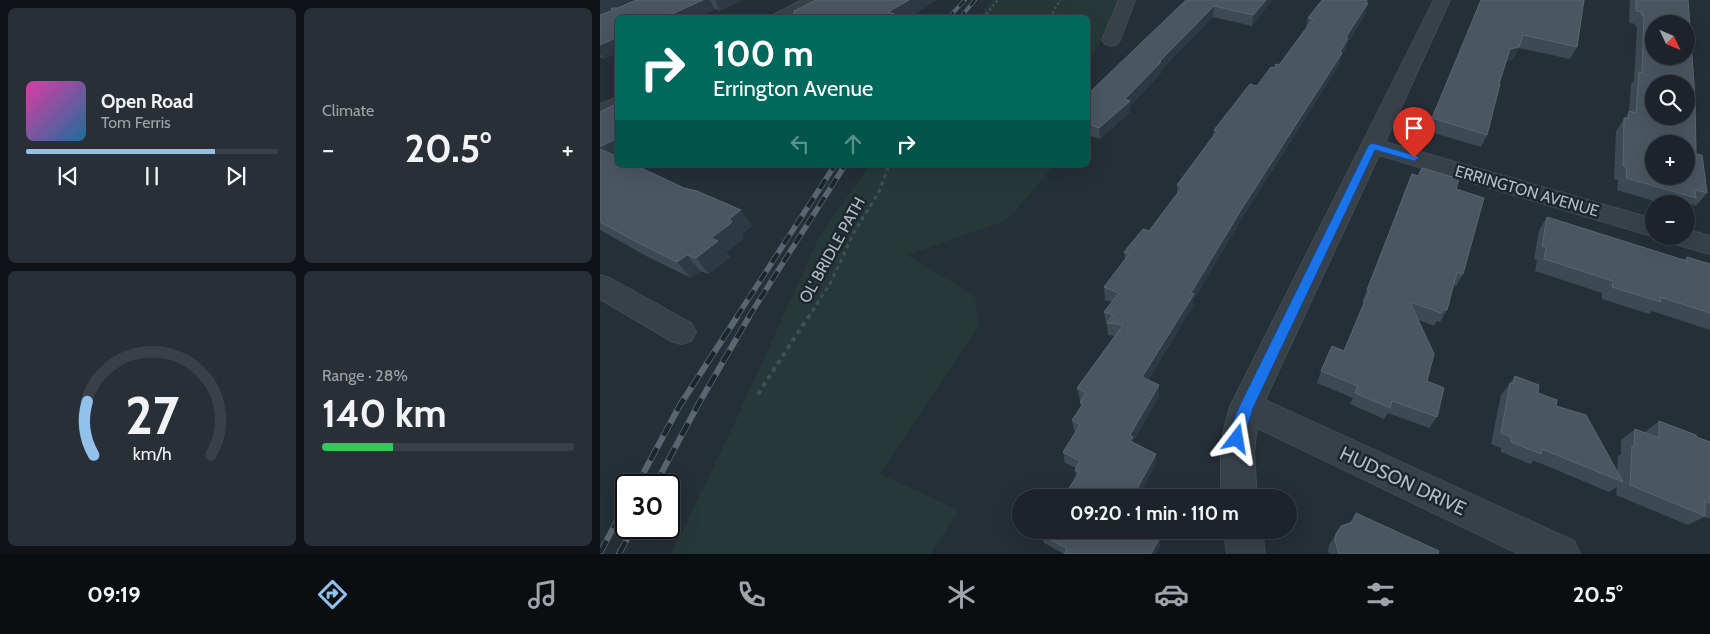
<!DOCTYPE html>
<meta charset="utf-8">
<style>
body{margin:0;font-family:Cabin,sans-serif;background:#292f36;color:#f1f3f6;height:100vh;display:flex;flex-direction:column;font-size:19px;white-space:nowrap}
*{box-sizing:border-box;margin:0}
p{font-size:16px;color:#a0a4a8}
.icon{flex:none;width:28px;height:28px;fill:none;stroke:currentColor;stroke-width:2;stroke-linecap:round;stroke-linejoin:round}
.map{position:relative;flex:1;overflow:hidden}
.drawer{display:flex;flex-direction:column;gap:8px;padding:8px;background:#0f1317;width:600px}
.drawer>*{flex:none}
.top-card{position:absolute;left:15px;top:15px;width:475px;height:152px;border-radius:8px;box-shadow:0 5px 20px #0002,0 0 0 1px #3a4047;background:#00695c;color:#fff;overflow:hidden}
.needle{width:32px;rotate:134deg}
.controls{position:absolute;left:1045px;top:15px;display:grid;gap:10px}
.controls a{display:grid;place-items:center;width:50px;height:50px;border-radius:50%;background:#1c232a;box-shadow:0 5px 20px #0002,0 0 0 1px #3a4047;font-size:25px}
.speed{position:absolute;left:15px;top:474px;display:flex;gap:10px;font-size:25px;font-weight:700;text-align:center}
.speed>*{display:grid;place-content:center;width:65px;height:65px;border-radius:50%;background:#1c232a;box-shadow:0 5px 20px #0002,0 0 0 1px #3a4047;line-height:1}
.speed .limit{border:2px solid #111;border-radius:8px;background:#fff;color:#111}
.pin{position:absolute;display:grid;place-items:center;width:42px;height:42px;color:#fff;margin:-51px -21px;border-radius:50% 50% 50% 0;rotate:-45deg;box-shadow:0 0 5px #0007}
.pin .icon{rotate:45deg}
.me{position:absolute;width:55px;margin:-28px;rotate:14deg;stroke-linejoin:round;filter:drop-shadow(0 0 4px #0008)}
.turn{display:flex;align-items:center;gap:18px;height:105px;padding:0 15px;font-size:22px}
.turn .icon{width:65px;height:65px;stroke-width:2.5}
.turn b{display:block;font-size:35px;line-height:42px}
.lanes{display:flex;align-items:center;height:48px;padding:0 15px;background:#0003;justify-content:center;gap:25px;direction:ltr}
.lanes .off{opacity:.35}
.big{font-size:38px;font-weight:700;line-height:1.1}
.drawer .tile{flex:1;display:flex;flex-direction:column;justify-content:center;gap:8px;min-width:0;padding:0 18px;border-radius:8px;background:#292f36}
.drawer .dial{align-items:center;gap:0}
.dial svg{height:130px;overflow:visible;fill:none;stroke:#3a4047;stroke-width:7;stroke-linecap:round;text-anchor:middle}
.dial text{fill:#f1f3f6;stroke:none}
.song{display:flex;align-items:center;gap:15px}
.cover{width:60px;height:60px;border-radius:8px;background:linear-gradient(135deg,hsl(320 70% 55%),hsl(200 70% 35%))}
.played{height:5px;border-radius:2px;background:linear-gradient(90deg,#92c1eb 75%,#3a4047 75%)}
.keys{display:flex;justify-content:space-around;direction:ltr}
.heat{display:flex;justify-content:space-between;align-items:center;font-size:28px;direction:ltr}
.charge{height:8px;border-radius:4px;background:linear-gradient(90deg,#34c759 28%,#3a4047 0)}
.drawer .tiles{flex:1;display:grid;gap:8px;grid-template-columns:repeat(2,1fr)}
.trip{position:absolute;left:412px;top:489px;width:285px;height:50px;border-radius:25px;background:#1c232a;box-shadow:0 5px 20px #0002,0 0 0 1px #3a4047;font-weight:700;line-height:50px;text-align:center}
.tabs{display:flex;height:80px;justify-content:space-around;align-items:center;background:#0b0e11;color:#a0a4a8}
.tabs .icon{width:35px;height:35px}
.tabs .on{color:#92c1eb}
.tabs b{font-size:22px;color:#f1f3f6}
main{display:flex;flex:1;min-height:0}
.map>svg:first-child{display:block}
.green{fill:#263938}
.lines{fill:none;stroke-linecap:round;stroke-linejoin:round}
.minor-casing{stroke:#414a51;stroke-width:2}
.path-far2{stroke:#3f5150;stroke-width:2.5;stroke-dasharray:2.5 2.5;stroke-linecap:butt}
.path-far1{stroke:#3f5150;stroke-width:3;stroke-dasharray:4 4;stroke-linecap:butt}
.path{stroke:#3f5150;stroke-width:4;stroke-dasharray:4.5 4.5;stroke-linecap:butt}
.minor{fill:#384148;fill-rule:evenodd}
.rail-far2-casing{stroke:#5a666f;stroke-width:4}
.rail-far1-casing{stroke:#5a666f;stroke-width:5.5}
.rail-casing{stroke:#5a666f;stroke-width:6}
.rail-far2{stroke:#1d262d;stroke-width:2.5;stroke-dasharray:8;stroke-linecap:butt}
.rail-far1{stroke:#1d262d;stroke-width:4;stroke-dasharray:11;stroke-linecap:butt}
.rail{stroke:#1d262d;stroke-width:4.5;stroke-dasharray:14;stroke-linecap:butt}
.wall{fill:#3d4a53}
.shaded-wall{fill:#2e3a43}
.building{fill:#4a5660;stroke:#5a666f;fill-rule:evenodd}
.route{fill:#1a73e8;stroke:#114b97}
.labels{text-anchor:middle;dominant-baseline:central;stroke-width:5;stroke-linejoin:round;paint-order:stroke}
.street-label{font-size:16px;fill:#b3bcc4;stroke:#1d262d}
.near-street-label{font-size:19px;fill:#b3bcc4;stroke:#1d262d}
</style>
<main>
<section class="drawer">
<div class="tiles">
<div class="tile">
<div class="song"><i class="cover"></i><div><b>Open Road</b><p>Tom Ferris</p></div></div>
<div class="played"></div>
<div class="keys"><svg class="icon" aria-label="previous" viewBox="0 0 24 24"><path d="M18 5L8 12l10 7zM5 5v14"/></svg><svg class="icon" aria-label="pause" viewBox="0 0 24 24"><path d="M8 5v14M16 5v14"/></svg><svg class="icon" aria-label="next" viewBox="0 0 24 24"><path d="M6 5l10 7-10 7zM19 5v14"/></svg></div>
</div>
<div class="tile"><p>Climate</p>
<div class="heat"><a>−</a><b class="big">20.5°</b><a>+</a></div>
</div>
<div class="tile dial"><svg viewBox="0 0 100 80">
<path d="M14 69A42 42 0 1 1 86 69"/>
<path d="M14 69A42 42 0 0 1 10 36" stroke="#92c1eb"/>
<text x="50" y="56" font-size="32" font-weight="700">27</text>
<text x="50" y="72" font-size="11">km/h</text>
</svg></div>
<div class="tile"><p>Range · 28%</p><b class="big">140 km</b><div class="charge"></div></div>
</div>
</section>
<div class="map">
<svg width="1110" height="554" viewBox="0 0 1110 554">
<rect width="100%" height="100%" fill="#252f38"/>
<path class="green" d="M 393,0 L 521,0 L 507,34 L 488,60 L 488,18 L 378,18 Z
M 270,165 L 455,165 L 407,220 L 307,255 L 375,296 L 379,325 L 280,474 L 359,510 L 330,554 L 71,554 L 137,418 L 220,235 Z"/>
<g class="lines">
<defs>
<path id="minor" d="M 202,0 L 223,0 L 221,4 L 195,18 L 173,18 L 175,14 Z
M 519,0 L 535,0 L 520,40 L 517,44 L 511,46 L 505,44 L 502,40 Z
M 834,0 L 850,0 L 785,142 L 1054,219 L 1054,236 L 1057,236 L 1045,234 L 779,155 L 665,400 L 974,541 L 980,554 L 919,554 L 657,428 L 654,452 L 657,498 L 621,498 L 621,441 L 630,407 Z
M 18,97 L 18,111 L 0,118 L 0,104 Z
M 1086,229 L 1110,236 L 1110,254 L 1071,243 L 1067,236 L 1086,236 Z
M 0,275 L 10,278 L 91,323 L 96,332 L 91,341 L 81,344 L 71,341 L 0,299 Z
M 624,530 L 662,530 L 665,554 L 627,554 Z"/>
</defs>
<use href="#minor" class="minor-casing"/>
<path class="path-far2" d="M 383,18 L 398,0
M 450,18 L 460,0"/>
<path class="path-far1" d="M 208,318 L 231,282 L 254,232 L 279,192 L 289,165"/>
<path class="path" d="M 158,394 L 208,317"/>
<use href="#minor" class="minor"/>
<defs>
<path id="rail-far2" d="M 348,18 L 365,0
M 360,18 L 375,0"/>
<path id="rail-far1" d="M 136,318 L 235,165
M 148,318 L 245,165"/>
<path id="rail" d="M 37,485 L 80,405 L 137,317
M 55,485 L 99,403 L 149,317
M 0,553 L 26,504
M 19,554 L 33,528"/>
</defs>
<use href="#rail-far2" class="rail-far2-casing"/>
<use href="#rail-far1" class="rail-far1-casing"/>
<use href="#rail" class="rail-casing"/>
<use href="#rail-far2" class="rail-far2"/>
<use href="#rail-far1" class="rail-far1"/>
<use href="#rail" class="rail"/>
</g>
<path class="wall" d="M 0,0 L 31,0 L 13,8 L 17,8 L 36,0 L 143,0 L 120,11 L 115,9 L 96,18 L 18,18 L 4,59 L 0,57 L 0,15 L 11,11 L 12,9 L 0,14 Z
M 586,0 L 672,0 L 652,26 L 613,17 L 561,70 L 561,73 L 530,106 L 530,112 L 500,139 L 488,135 L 488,94 Z
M 722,0 L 768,0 L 765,15 L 748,42 L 745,50 L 741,57 L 739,65 L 639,223 L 593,301 L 593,306 L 548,380 L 559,385 L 559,397 L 533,441 L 533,443 L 556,464 L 476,476 L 475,470 L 476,468 L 465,463 L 463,452 L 476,432 L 474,431 L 472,420 L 481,408 L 480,402 L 481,400 L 480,400 L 477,388 L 515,336 L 508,335 L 507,325 L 506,324 L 504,312 L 512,302 L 505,300 L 504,287 L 525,260 L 524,252 L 549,231 L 577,194 L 577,185 L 613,136 L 614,130 L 657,86 L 674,68 L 679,65 L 706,28 L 708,18 Z
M 881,0 L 977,47 L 970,59 L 919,48 L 913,59 L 906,61 L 899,84 L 887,135 L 881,147 L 827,131 Z
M 1030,0 L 1088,0 L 1096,154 L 1107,193 L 1096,206 L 1090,204 L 1086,209 L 1086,204 L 1063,204 L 1017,190 L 1018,180 L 1014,179 L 1016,131 L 1029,112 L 1031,84 L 1034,81 L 1037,27 L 1034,26 L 1035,24 L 1029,23 Z
M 0,112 L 18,165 L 84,188 L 141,210 L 152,226 L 142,234 L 143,237 L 142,240 L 126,252 L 130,257 L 109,274 L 100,271 L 91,278 L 48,257 L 0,230 Z
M 812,174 L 856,189 L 863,274 L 856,286 L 854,285 L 847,310 L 840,322 L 837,321 L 834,326 L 819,320 L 827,381 L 837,417 L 829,428 L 788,413 L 784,419 L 750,404 L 753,398 L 717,383 L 721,371 L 744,351 L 764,303 L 762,302 Z
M 947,217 L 1084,260 L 1087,257 L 1110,264 L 1110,330 L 1052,311 L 1049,314 L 1002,299 L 1002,293 L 935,271 L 937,260 L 934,259 L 939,230 Z
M 915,376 L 956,406 L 1017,472 L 1018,456 L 1021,454 L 1021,440 L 1035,429 L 1045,433 L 1045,432 L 1059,421 L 1110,442 L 1110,519 L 1104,517 L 1088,525 L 1016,495 L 1017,487 L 1009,492 L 940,463 L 934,461 L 930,464 L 901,452 L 901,448 L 891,444 L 901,395 Z
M 756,513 L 838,554 L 729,554 L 728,551 L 729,545 L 736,534 L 749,523 Z
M 441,534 L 555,534 L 560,537 L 560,546 L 464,554 L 444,543 Z"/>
<path class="shaded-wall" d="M 0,0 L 31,0 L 0,14 Z
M 103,0 L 110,0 L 115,9 L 96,18 L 63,18 Z
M 115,0 L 143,0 L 120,11 Z
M 309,0 L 337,0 L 309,18 L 290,18 L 288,12 Z
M 666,0 L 672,0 L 652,26 L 653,15 Z
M 767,0 L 768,0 L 767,5 L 768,3 L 765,15 L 748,42 L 745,50 L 741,57 L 739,65 L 639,223 L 593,301 L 593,306 L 542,389 L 542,377 L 591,293 L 641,210 L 740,52 L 746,37 Z
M 614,6 L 613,17 L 561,70 L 561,73 L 530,106 L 530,112 L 500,139 L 499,128 L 559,62 Z
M 18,37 L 18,53 L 4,59 L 0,54 L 0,45 Z
M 919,47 L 913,59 L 904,61 L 910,49 Z
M 18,136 L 18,161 L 0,150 L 0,147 Z
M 141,210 L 152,226 L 142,234 L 143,237 L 142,240 L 126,252 L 130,257 L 109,274 L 96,258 L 111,238 L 129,219 Z
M 87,255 L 100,271 L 91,278 L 77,262 Z
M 559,385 L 559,397 L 533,441 L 533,448 L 531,452 L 530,435 Z
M 556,454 L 556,464 L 538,498 L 532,498 Z
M 560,537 L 560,546 L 555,554 L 551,554 Z"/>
<path class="building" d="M 36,0 L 103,0 L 63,18 L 18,18 L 18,37 L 0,45 L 0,15 L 11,11 L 12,8 L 17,8 Z
M 216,0 L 309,0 L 288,12 L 300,16 L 297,18 L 190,18 L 194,15 L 194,11 Z
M 586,0 L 666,0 L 653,15 L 614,6 L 559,62 L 561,62 L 525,99 L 530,101 L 499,128 L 488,124 L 488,94 Z
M 722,0 L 767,0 L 765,3 L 768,3 L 746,37 L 748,38 L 740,52 L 742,53 L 641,210 L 591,293 L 594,294 L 542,377 L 559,385 L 530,435 L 533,437 L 530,441 L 556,454 L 532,498 L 463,498 L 479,472 L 475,470 L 480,461 L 463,452 L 480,425 L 472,420 L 483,404 L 480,402 L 486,393 L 477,388 L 523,325 L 507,323 L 513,315 L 504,312 L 519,293 L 504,287 L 529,254 L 524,252 L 543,229 L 549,231 L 582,187 L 577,185 L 617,131 L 614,130 L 650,84 L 657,86 L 671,67 L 674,68 L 676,64 L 679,65 L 713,19 L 708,18 Z
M 881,0 L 984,0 L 977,47 L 923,35 L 919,47 L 910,49 L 899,84 L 900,84 L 887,135 L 832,118 Z
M 1036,0 L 1088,0 L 1095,98 L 1096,154 L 1102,155 L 1107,193 L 1095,190 L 1096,198 L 1026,178 L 1027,167 L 1023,166 L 1024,118 L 1028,119 L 1029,111 L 1036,113 L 1039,72 L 1042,73 L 1044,15 L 1041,15 L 1042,12 L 1036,11 ZM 1054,24 L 1086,24 L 1086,56 L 1054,56 ZM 1054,84 L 1086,84 L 1086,116 L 1054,116 ZM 1054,144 L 1086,144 L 1086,176 L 1054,176 Z
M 18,103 L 18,136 L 14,138 L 16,139 L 0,147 L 0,112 Z
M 0,149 L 18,157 L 18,165 L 35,165 L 84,188 L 97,191 L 141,210 L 129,219 L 132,221 L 130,224 L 111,238 L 118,241 L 96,258 L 87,255 L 77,262 L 33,240 L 0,222 Z
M 822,168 L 859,179 L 856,189 L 884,198 L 863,274 L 857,272 L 847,310 L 843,309 L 841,313 L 810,302 L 834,354 L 827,381 L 844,388 L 837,417 L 792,401 L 790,408 L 755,393 L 758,386 L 721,371 L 732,346 L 744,351 L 769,291 L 767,290 L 812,174 L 818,176 Z
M 947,217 L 1087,261 L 1087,257 L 1110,264 L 1110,313 L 1060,297 L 1061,302 L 1012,287 L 1013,281 L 944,259 L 946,248 L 942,246 Z
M 915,376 L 939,385 L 938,393 L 957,400 L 956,406 L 986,415 L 1023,482 L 942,449 L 941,454 L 911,442 L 911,437 L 901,433 L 910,383 L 913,384 Z
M 1059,421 L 1096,435 L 1096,437 L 1110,442 L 1110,503 L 1105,501 L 1105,516 L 1030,485 L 1032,446 L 1034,447 L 1035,429 L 1059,438 Z
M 756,513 L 839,551 L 838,554 L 739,554 L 735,540 L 736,534 L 741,526 L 753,522 Z
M 443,530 L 554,530 L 552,533 L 560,537 L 551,554 L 464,554 L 467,549 L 441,534 Z"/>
<path class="route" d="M 772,143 L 817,156 L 819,158 L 814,161 L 775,150 L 653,408 L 642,444 L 637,445 L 632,444 C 627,431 636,414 641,403 L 768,146 Z"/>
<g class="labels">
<g class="street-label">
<text transform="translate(927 191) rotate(16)">ERRINGTON AVENUE</text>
<text transform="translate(232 250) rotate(-61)">OL' BRIDLE PATH</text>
</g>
<g class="near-street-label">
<text transform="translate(803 481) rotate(25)">HUDSON DRIVE</text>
</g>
</g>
</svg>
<div class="controls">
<a><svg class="needle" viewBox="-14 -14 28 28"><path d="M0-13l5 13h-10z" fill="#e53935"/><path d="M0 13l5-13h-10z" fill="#a0a4a8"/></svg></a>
<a><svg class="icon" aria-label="search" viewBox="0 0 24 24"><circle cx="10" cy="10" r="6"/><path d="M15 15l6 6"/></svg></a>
<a>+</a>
<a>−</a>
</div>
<div class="speed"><div class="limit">30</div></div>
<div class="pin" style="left:814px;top:158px;background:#d93025"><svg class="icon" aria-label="arrive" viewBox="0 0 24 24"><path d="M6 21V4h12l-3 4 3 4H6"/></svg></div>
<svg class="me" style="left:637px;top:439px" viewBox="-20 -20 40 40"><path d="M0-17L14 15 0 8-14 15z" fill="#1a73e8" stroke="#fff" stroke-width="4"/></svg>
<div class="trip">09:20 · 1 min · 110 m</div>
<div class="top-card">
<div class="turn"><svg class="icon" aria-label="right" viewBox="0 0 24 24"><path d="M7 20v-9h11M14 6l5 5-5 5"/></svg><div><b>100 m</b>Errington Avenue</div></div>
<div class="lanes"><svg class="icon off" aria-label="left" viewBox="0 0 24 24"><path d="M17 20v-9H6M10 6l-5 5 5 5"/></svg><svg class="icon off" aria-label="ahead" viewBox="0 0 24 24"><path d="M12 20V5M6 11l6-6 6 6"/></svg><svg class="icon" aria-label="right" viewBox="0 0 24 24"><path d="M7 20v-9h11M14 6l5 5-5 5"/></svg></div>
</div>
</div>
</main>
<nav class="tabs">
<b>09:19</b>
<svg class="icon on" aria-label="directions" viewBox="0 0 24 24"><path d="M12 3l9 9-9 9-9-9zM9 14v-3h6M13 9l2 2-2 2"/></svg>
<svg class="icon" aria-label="music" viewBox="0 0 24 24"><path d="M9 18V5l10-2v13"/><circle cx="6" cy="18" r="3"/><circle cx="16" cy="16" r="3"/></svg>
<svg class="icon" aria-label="phone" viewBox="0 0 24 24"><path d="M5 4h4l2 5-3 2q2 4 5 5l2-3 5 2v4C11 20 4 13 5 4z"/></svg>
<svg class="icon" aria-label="climate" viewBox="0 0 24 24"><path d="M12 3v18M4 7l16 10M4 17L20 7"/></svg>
<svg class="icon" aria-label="car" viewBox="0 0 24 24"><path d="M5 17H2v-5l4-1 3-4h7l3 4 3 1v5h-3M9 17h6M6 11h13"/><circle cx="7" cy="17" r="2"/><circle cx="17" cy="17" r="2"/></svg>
<svg class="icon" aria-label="filters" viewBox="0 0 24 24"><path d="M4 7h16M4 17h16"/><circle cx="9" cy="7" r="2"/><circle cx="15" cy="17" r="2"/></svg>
<b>20.5°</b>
</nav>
